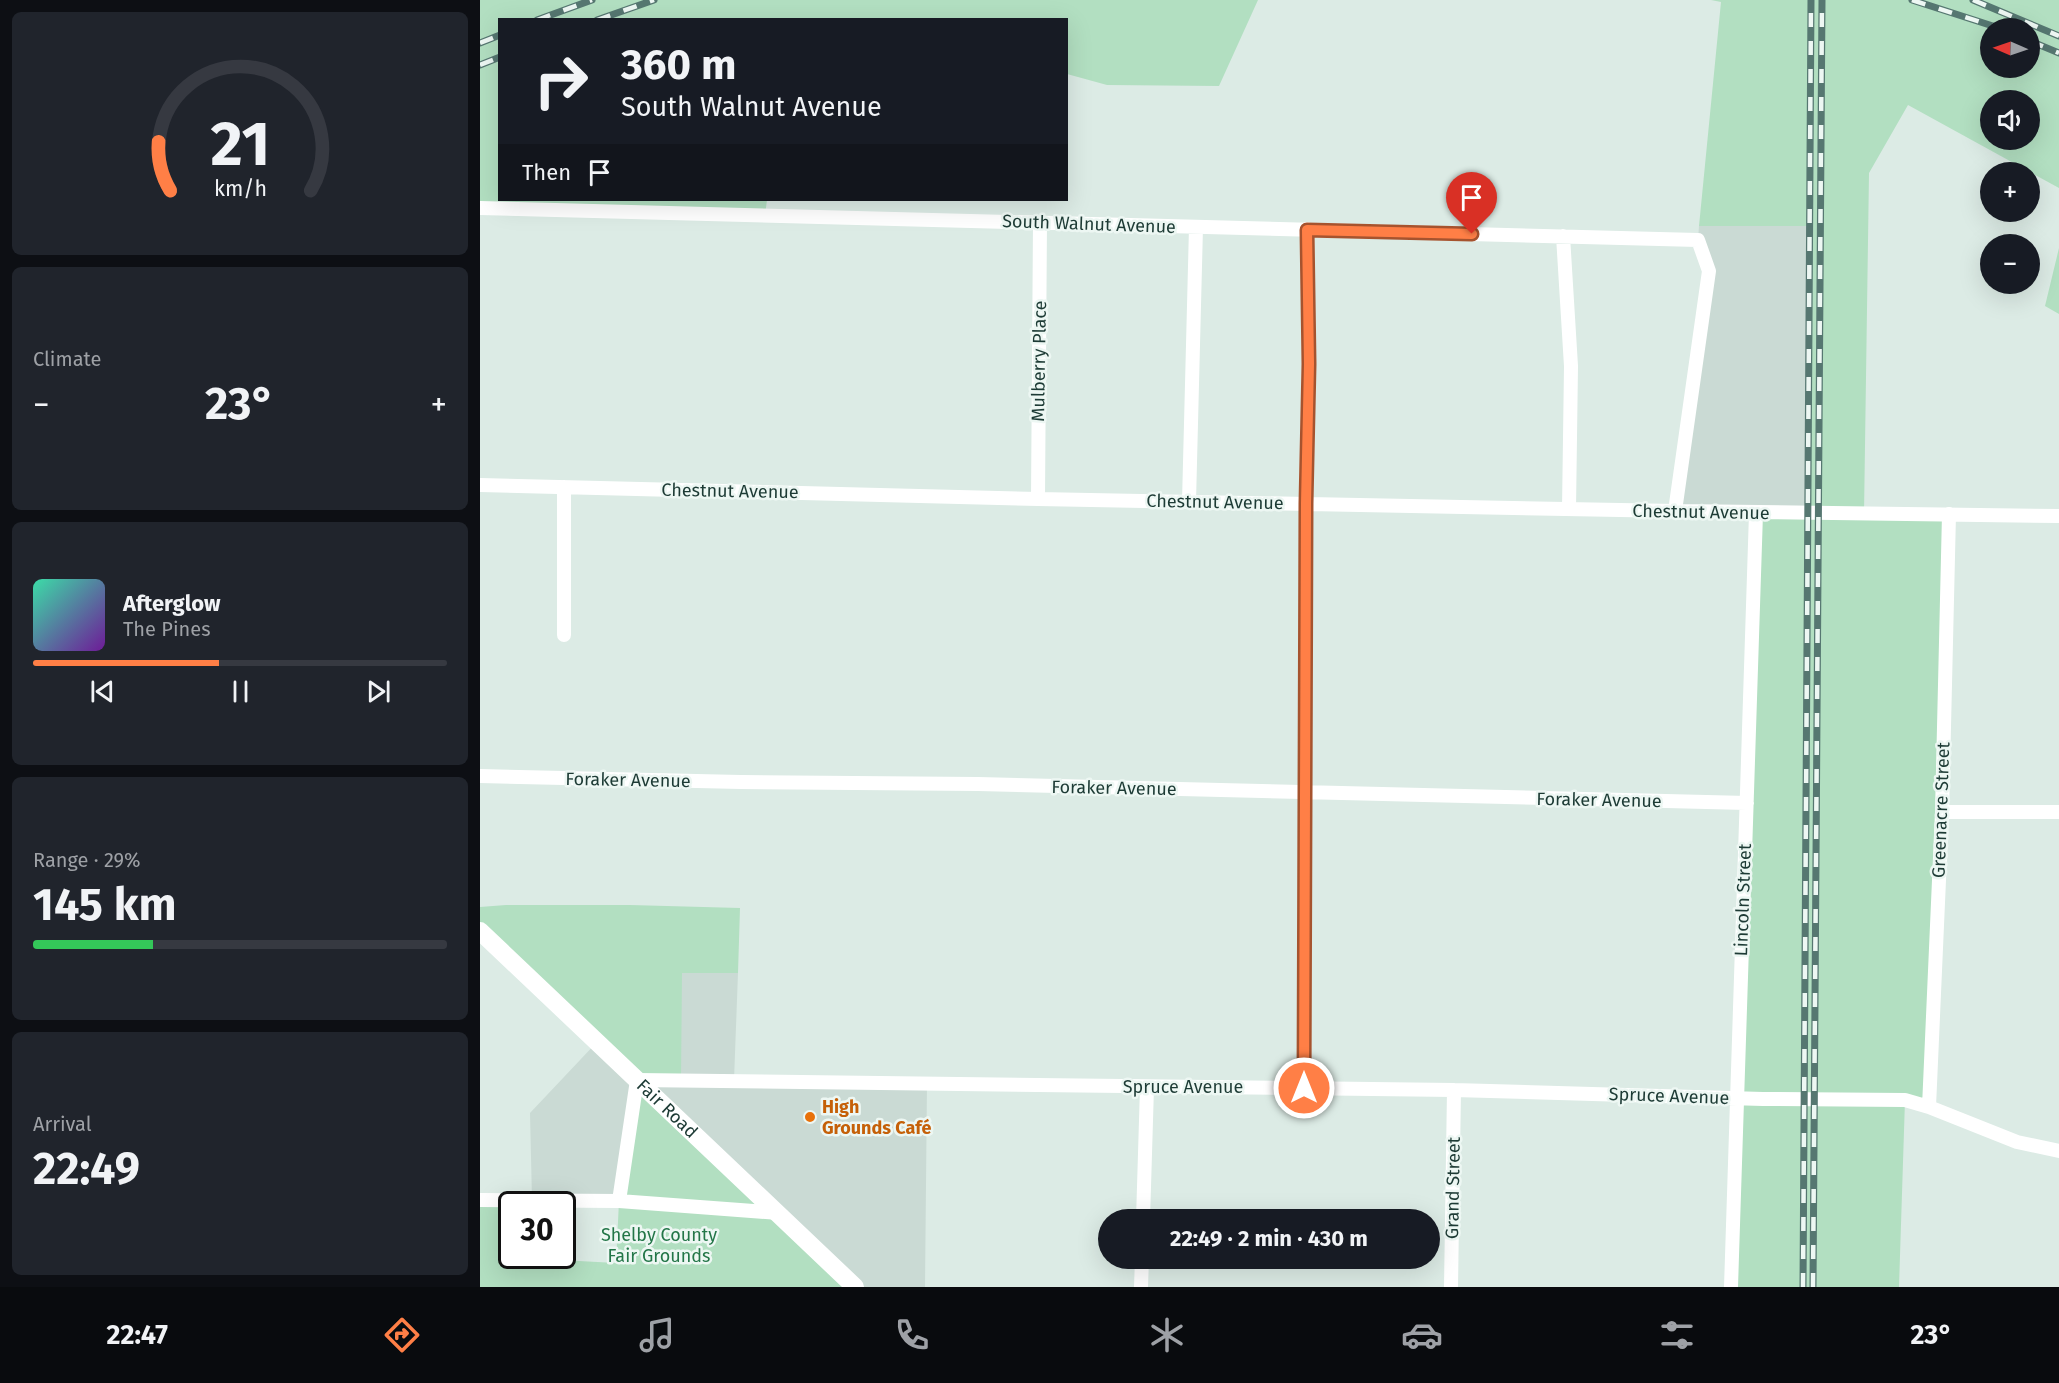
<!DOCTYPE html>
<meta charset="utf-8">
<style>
body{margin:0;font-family:"Fira Sans",sans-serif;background:#20242c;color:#f1f3f6;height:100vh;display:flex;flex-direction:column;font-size:22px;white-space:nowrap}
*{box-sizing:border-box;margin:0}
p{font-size:20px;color:#9ea1a6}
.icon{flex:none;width:33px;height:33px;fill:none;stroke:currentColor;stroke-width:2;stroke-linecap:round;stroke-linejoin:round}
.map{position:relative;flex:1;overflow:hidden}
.details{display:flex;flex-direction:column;gap:12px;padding:12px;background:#0d0f14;width:480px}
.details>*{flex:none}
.hud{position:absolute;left:18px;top:18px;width:570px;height:183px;border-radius:0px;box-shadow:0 6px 24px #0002;background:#171b24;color:#f1f3f6;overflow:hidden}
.needle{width:39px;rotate:272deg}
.tools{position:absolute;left:1500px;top:18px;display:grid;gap:12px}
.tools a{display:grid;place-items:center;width:60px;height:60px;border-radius:50%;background:#171b24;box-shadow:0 6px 24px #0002;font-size:30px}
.speed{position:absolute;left:18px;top:1191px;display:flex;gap:12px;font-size:30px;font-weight:700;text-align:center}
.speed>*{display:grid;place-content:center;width:78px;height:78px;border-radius:50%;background:#171b24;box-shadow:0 6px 24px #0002;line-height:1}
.speed .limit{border:3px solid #111;border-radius:9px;background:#fff;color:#111}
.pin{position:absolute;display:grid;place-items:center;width:51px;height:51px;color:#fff;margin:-62px -26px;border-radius:50% 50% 50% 0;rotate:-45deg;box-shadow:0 0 6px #0007}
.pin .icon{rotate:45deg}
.me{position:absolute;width:66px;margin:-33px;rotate:0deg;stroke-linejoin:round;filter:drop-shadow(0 0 4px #0008)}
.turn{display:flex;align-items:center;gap:21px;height:126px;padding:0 24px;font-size:27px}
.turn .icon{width:78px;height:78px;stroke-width:2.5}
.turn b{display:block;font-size:42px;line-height:51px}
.then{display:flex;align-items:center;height:57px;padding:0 24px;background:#0003;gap:12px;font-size:22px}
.big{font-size:45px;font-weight:700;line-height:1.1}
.details .tile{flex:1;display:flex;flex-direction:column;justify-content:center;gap:9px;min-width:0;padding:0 21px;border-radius:9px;background:#20242c}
.details .dial{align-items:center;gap:0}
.dial svg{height:156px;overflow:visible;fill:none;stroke:#363941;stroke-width:7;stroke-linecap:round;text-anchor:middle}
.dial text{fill:#f1f3f6;stroke:none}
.song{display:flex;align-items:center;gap:18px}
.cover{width:72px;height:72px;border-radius:9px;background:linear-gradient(135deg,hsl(160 70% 55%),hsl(280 70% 35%))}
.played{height:6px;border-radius:3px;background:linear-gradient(90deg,#ff7f46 45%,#363941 45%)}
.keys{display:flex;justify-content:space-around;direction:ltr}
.heat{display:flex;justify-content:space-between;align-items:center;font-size:33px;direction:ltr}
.charge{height:9px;border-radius:4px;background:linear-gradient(90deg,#34c759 29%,#363941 0)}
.trip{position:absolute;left:618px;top:1209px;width:342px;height:60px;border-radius:30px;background:#171b24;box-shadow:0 6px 24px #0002;font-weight:700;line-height:60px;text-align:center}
.tab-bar{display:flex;height:96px;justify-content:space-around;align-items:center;background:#090b0e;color:#9ea1a6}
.tab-bar .icon{width:42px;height:42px}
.tab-bar .active{color:#ff7f46}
.tab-bar b{font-size:27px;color:#f1f3f6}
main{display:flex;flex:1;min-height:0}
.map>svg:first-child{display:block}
.built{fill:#cadad4}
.green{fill:#b2dfc1;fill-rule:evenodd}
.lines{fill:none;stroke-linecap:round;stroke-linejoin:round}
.street{stroke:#fff;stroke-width:14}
.secondary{stroke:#fff;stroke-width:18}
.rail-casing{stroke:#567771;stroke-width:7}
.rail{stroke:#edf7f3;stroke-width:4.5;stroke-dasharray:14;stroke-linecap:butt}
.route-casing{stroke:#a6532e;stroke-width:15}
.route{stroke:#ff7f46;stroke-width:10}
.food-dot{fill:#e8710a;stroke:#edf7f3;stroke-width:2}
.labels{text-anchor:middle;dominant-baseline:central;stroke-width:5;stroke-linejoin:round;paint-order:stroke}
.street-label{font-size:18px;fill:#1d3b35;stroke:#edf7f3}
.food-label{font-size:18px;font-weight:bold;fill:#c56008;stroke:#edf7f3;text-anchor:start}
.park-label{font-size:18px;fill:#237648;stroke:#edf7f3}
</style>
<main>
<section class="details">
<div class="tile dial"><svg viewBox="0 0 100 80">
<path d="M14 69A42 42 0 1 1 86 69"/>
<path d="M14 69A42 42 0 0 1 8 44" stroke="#ff7f46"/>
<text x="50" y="56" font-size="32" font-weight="700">21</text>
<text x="50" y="72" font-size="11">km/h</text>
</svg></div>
<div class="tile"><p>Climate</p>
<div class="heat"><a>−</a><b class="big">23°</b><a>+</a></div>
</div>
<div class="tile">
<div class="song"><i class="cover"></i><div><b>Afterglow</b><p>The Pines</p></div></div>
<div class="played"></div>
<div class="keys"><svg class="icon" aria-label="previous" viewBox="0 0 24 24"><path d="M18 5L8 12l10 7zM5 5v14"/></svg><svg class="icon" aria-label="pause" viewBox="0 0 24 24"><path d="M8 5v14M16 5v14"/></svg><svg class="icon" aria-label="next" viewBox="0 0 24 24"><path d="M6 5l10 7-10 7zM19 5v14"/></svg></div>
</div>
<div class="tile"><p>Range · 29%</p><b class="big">145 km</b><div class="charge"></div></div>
<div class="tile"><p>Arrival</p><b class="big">22:49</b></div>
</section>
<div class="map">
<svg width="1579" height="1287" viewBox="0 0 1579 1287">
<rect width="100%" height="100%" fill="#dcebe5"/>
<path class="built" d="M 1219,226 L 1330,226 L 1328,513 L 1195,511 L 1229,271 L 1218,240 Z
M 202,973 L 258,973 L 254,1080 L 447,1083 L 445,1287 L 375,1287 L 139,1201 L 52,1200 L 50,1113 L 117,1042 Z"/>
<path class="green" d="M 0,0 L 778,0 L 739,86 L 627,85 L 587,74 L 586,20 L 20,20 L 20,200 L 287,200 L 285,215 L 0,208 Z
M 1231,0 L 1579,0 L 1579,188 L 1428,105 L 1389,173 L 1384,514 L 1469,514 L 1449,1107 L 1425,1100 L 1419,1287 L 1251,1287 L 1276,513 L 1328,513 L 1330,226 L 1219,226 L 1241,2 ZM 1510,28 L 1550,28 L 1550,68 L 1510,68 ZM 1510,100 L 1550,100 L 1550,140 L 1510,140 Z
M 1579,248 L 1579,314 L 1565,306 Z
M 26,905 L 150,905 L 260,908 L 258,973 L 202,973 L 201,1080 L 158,1080 L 375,1287 L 0,1287 L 0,1200 L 32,1204 L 32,1256 L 43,1256 L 43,1258 L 136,1263 L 139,1201 L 157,1080 L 0,931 L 0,907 Z"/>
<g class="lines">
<path class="street" d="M 0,208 L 1218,240 L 1229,271 L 1195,511
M 1083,236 L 1091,366 L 1089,509
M 0,485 L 558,499 L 1195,511 L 1579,516
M 84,487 L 84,635
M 558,499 L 560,222
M 709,502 L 716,227
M 0,776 L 261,782 L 498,784 L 1267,803
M 1462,812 L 1579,812
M 824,1088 L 826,503 L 829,365 L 827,229
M 1449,1107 L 1462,812 L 1469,514
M 0,1200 L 139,1201 L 299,1213
M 139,1201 L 157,1080 L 974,1090 L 1283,1099 L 1425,1100 L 1449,1107 L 1537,1142 L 1579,1151
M 663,1220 L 667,1087
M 661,1287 L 662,1258
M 971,1287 L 974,1090
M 1251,1287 L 1276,513"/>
<path class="secondary" id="s1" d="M 0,931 L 375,1287"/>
<defs>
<path id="rail" d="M 1432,0 L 1519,28
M 1493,0 L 1579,36
M 57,20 L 112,0
M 117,20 L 174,0
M 1550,41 L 1579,53
M 0,43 L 20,35
M 0,65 L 20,57
M 1323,1287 L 1331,0
M 1333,1287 L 1342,0"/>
</defs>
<use href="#rail" class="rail-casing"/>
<use href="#rail" class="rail"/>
</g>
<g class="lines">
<defs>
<path id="route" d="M 824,1088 L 826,503 L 829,364 L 827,230 L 992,234"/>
</defs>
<use href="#route" class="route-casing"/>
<use href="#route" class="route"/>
</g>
<circle class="food-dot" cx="330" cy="1117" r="6"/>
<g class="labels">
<g class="street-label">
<text transform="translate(609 224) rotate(2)">South Walnut Avenue</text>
<text transform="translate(559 361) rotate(-89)">Mulberry Place</text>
<text transform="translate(250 491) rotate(1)">Chestnut Avenue</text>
<text transform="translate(735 502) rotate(1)">Chestnut Avenue</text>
<text transform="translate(1221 512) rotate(1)">Chestnut Avenue</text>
<text transform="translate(148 780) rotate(1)">Foraker Avenue</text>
<text transform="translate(634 788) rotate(1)">Foraker Avenue</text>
<text transform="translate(1119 800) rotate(1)">Foraker Avenue</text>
<text transform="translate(1461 810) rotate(-88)">Greenacre Street</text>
<text transform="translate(1263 900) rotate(-88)">Lincoln Street</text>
<text x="703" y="1087">Spruce Avenue</text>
<text transform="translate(1189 1096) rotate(2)">Spruce Avenue</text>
<text stroke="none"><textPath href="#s1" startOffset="258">Fair Road</textPath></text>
<text transform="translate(973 1188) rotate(-89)">Grand Street</text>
</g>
<g class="food-label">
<text x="342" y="1107">High<tspan x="342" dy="21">Grounds Café</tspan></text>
</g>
<g class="park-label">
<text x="179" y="1235">Shelby County<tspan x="179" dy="21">Fair Grounds</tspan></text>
</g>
</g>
</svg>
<div class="tools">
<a><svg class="needle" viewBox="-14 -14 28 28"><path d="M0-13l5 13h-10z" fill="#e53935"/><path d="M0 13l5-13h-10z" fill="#9ea1a6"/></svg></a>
<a><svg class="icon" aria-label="sound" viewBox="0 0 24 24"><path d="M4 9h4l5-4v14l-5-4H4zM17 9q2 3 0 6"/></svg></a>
<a>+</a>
<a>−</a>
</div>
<div class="speed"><div class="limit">30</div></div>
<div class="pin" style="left:992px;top:234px;background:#d93025"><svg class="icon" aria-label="arrive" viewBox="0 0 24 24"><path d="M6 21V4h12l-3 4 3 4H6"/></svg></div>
<svg class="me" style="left:824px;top:1088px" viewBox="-20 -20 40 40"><circle r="17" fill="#ff7f46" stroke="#fff" stroke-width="3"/><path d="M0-11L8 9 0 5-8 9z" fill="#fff"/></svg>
<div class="trip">22:49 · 2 min · 430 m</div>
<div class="hud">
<div class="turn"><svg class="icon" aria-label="right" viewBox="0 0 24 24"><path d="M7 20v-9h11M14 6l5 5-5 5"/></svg><div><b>360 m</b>South Walnut Avenue</div></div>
<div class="then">Then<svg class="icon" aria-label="arrive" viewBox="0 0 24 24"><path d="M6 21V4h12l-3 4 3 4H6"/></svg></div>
</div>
</div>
</main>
<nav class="tab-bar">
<b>22:47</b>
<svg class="icon active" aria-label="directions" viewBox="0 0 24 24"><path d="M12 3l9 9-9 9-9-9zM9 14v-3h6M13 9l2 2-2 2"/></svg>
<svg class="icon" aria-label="music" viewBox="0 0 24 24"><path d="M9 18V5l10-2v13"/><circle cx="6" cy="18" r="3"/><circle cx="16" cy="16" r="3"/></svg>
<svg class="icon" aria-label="phone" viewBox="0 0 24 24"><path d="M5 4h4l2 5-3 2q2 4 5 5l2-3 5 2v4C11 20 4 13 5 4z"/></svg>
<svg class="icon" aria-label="climate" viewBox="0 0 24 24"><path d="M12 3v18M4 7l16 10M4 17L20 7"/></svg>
<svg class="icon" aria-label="car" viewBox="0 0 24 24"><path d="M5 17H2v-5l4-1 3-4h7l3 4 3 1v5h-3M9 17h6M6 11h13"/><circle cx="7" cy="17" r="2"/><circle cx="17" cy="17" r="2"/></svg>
<svg class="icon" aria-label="filters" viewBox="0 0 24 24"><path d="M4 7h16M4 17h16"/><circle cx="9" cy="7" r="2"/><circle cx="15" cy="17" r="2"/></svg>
<b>23°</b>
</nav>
